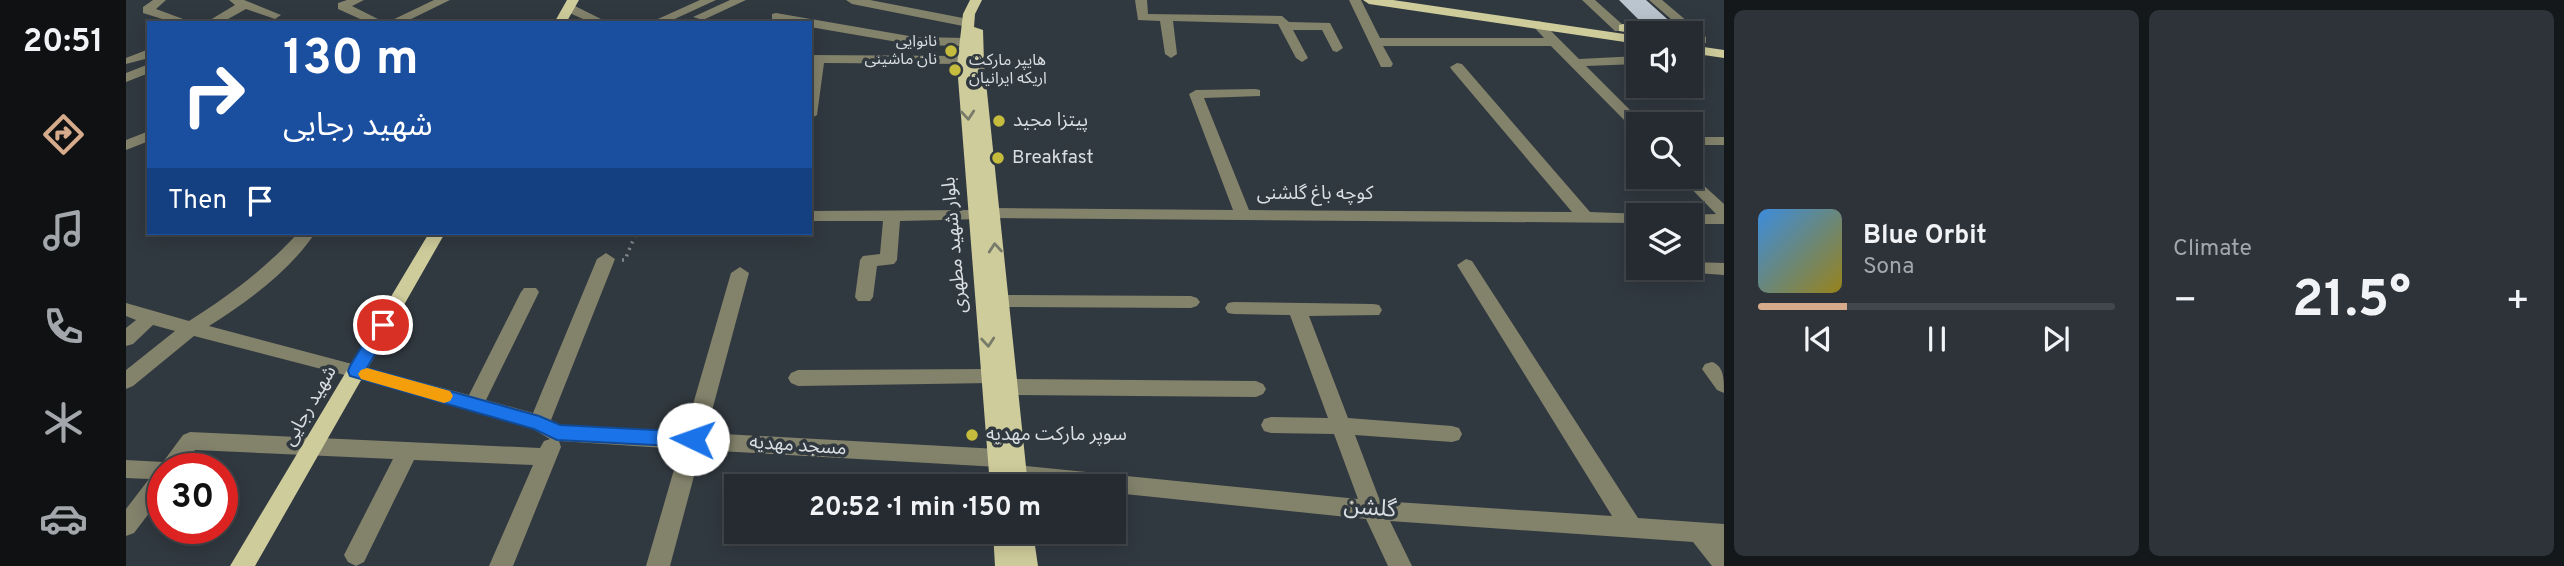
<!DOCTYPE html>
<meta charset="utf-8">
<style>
body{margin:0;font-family:Overpass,"Noto Sans Arabic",sans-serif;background:#2d3338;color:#f1f3f6;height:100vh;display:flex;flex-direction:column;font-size:26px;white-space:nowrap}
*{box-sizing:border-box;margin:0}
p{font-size:23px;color:#a3a7ab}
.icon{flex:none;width:38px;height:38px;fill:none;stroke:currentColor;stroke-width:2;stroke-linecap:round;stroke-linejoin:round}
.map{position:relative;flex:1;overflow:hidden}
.panel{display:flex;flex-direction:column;gap:10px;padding:10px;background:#14181a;width:840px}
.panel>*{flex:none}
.guide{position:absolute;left:21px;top:21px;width:665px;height:214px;border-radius:0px;box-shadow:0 4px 18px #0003,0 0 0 2px #42474c;background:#1a4fa0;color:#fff;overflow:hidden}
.buttons{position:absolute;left:1500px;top:21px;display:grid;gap:14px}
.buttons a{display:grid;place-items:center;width:77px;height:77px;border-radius:0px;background:#252b30;box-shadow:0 4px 18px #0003,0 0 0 2px #42474c;font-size:35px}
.speed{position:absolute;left:21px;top:453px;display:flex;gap:14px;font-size:35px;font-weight:700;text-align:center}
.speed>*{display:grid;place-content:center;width:91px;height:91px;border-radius:50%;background:#252b30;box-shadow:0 4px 18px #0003,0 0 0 2px #42474c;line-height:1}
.speed .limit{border:10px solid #d22;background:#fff;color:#111}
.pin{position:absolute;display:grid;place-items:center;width:60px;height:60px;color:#fff;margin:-30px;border:4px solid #fff;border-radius:50%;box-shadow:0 2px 7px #0007}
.me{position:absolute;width:77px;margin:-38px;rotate:273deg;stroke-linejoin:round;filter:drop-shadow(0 0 5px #0008)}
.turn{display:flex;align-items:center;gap:24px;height:147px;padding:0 21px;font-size:32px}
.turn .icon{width:91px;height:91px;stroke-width:2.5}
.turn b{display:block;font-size:49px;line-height:60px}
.then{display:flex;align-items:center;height:66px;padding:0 21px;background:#0003;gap:14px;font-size:26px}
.big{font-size:52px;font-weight:700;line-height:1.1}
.panel .tile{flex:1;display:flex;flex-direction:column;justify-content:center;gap:10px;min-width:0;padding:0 24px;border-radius:10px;background:#2d3338}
.song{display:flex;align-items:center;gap:21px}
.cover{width:84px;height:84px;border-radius:10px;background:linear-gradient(135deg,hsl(210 70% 55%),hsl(50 70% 35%))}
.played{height:7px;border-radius:4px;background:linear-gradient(90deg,#d6ab8b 25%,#42474c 25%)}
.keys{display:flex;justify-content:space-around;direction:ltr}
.heat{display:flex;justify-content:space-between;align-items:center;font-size:38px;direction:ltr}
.panel .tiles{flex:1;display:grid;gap:10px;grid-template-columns:repeat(2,1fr)}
.trip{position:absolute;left:598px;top:474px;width:402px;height:70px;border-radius:0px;background:#252b30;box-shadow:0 4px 18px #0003,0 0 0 2px #42474c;font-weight:700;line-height:70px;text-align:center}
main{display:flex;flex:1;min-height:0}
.menu{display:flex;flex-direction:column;width:126px;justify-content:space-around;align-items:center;background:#0f1113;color:#a3a7ab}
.menu .icon{width:49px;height:49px}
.menu .on{color:#d6ab8b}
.menu b{font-size:32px;color:#f1f3f6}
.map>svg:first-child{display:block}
.building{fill:#bbc5cf}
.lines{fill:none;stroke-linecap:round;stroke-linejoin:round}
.path{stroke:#81878d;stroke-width:3.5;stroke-dasharray:2 5;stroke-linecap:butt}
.minor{fill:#83826b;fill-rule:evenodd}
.major{fill:#cfcc9c;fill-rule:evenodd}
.oneway{stroke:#787b69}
.route{fill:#1a73e8;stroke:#114b97;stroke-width:2}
.slow{fill:#f59e0b}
.poi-dot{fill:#c5bc3d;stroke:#313940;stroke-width:2.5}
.labels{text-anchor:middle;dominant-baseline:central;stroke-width:7;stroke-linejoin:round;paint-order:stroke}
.far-poi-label{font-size:16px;fill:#d9dee2;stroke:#313940;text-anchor:end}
.poi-label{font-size:19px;fill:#d9dee2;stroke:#313940;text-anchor:start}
.street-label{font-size:19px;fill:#d9dee2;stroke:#313940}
.near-street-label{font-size:23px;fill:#d9dee2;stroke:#313940}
</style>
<main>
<nav class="menu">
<b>20:51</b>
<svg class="icon on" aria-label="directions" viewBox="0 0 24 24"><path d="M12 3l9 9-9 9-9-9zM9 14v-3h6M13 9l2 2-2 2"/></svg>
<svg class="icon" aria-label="music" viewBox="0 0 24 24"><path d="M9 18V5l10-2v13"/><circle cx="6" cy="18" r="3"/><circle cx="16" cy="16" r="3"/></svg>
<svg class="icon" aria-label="phone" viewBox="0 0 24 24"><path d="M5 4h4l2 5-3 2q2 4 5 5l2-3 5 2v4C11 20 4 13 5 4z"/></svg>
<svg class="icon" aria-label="climate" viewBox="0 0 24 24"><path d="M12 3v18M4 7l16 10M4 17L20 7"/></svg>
<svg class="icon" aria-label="car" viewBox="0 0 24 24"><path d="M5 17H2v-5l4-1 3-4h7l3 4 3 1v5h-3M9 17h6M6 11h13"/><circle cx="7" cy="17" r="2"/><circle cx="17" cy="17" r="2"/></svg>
</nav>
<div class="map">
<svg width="1598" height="566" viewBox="0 0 1598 566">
<rect width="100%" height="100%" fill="#313940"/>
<path class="building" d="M 1493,0 L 1520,0 L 1549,26 L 1515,22 Z"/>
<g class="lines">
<path class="path" d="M 496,260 L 499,260 L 510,233"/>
<path class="minor" d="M 27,0 L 40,0 L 30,9 L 68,23 L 49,23 L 17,13 L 17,7 Z
M 103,0 L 118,0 L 155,15 L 149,19 L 120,9 L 95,23 L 79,23 L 109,5 Z
M 221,0 L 238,0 L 226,6 L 260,23 L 243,23 L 212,9 L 212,3 Z
M 308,0 L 324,0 L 277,23 L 260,23 Z
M 574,0 L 590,0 L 540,23 L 523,23 Z
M 604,0 L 620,0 L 577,20 L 567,17 Z
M 720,0 L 744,0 L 842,19 L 848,23 L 842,27 L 726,4 Z
M 1009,0 L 1021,0 L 1022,14 L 1156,16 L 1163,22 L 1204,23 L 1217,48 L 1211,52 L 1207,51 L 1196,30 L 1167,30 L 1182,58 L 1176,62 L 1170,58 L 1152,24 L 1047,21 L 1051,54 L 1045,58 L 1039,54 L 1034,21 L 1012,20 Z
M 1223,0 L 1235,0 L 1254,38 L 1418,38 L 1406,25 L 1412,21 L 1416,22 L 1453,59 L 1512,56 L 1512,64 L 1460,66 L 1518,124 L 1512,124 L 1512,130 L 1507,129 L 1425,46 L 1257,46 L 1267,64 L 1265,67 L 1255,67 Z
M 1456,0 L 1469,0 L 1497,25 L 1497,31 L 1489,31 Z
M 1523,0 L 1536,0 L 1580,37 L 1580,43 L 1572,43 L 1564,33 L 1561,33 Z
M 439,5 L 447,5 L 483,23 L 466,23 L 439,11 Z
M 650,13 L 789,37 L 840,38 L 846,42 L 840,46 L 789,45 L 684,27 L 684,23 L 646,20 L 646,14 Z
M 23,49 L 23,58 L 0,64 L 0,58 Z
M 684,55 L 838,56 L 844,60 L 838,64 L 698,63 L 691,115 L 684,119 Z
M 1331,63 L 1336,64 L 1464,212 L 1518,214 L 1512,215 L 1512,223 L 866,218 L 858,213 L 866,208 L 1107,210 L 1063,94 L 1070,90 L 1129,89 L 1134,90 L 1134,96 L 1078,98 L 1123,210 L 1446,212 L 1326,70 L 1324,67 Z
M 23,64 L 23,73 L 0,82 L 0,73 Z
M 23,131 L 23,141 L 0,150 L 0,140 Z
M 1564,137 L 1598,137 L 1598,145 L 1564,145 Z
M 1564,173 L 1598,204 L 1598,224 L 1564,224 L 1564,215 L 1559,215 L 1590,214 L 1554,177 L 1564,177 Z
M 851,210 L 857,211 L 859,215 L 857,219 L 774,221 L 771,260 L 768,264 L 751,266 L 747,297 L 744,301 L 732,301 L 729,297 L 734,260 L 737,256 L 754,254 L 757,221 L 684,221 L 684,211 Z
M 172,233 L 189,233 C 163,272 122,301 83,326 L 343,395 L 395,292 L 398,288 L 410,288 L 413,292 L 360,400 L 407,413 L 471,259 L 480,253 L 489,259 L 425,420 L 434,425 L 559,432 L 605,273 L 614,267 L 623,273 L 580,433 L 872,449 L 879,452 L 883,458 L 879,464 L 872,467 L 575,450 L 544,566 L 520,566 L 554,449 L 433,441 L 435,447 L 387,566 L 363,566 L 407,465 L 288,460 L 238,562 L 230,566 L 222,562 L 218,555 L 267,459 L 69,450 L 56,469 L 37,469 L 37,495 L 8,533 L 0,536 L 0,509 L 23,479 L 0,478 L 0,460 L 37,462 L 57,435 L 64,432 L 414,448 L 418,441 L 424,439 L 407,429 L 230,378 L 68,336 L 7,386 L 0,389 L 0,370 L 49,331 L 27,325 L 7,344 L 0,346 L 0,328 L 10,320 L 0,316 L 0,303 L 63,321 C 104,295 139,269 172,233 Z
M 1340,259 L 1346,261 L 1512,518 L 1598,524 L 1598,566 L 1586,566 L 1567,542 L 1264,521 L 1286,566 L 1262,566 L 1240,519 L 989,493 L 989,486 C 955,486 915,492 882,480 L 879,474 L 882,468 L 890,465 L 1232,499 L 1208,434 L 1145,433 L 1138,431 L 1135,425 L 1138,419 L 1145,417 L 1202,418 L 1164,315 L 1108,314 L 1102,313 L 1099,308 L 1102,303 L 1108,302 L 1247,304 L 1253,305 L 1256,310 L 1253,315 L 1183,316 L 1222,418 L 1326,426 L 1333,428 L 1336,434 L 1333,440 L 1326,442 L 1229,435 L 1254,501 L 1486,516 L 1331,265 Z
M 1564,262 L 1598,263 L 1598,275 L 1558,272 L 1556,268 L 1564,268 Z
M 874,295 L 1065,296 L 1071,298 L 1074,302 L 1071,306 L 1065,308 L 874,307 L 868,305 L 865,301 L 868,297 Z
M 1586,362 C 1598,366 1598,379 1598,393 L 1591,390 L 1576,369 L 1579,364 Z
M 865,369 L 872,371 L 875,376 L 872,381 L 865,383 L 672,386 L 665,383 L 662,378 L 665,373 L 672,370 Z
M 882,379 L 1130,381 L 1137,384 L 1140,389 L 1137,394 L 1130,397 L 882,395 L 875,392 L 872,387 L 875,382 Z"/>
<path class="major" d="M 441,0 L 453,0 L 440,23 L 428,23 Z
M 844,0 L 856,0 L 849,14 L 848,27 L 857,30 L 858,63 L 902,486 L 864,486 L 831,65 L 837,14 Z
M 1237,0 L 1267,0 L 1512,36 L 1512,44 L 1243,4 Z
M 1497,24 L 1531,29 L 1537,33 L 1512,34 L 1493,31 L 1493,25 Z
M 1564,45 L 1598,50 L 1598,58 L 1564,53 Z
M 303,233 L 319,233 L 129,566 L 104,566 Z
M 867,532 L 907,532 L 912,566 L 869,566 Z"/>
</g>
<defs><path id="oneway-chevron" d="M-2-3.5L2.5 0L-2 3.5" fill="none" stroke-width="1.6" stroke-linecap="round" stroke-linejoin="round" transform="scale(1.75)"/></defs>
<g class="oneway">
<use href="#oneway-chevron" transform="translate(842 115) rotate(85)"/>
<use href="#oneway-chevron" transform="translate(869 248) rotate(-95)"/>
<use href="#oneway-chevron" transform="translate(862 342) rotate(85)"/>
</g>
<path class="route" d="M 257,319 L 266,325 L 241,368 L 413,416 L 434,425 L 567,432 L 574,434 L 577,439 L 574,445 L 567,447 L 431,440 L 408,429 L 224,376 L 222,371 L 224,366 L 251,321 Z"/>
<path class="slow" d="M 241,368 L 324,391 L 327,396 L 324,401 L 318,403 L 235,379 L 232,374 L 235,370 Z"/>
<g class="poi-dot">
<circle cx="825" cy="51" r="7"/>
<circle cx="829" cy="70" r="7"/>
<circle cx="873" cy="121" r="7"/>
<circle cx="872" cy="158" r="7"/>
<circle cx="846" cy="435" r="7"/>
</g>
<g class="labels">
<g class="far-poi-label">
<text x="811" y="42">نانوایی<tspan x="811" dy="18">نان ماشینی</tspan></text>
<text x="843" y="61" text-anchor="start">هایپر مارکت<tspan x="843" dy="18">اریکه ایرانیان</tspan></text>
</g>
<g class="poi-label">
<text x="887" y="121">پیتزا مجید</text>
<text x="886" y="158">Breakfast</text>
<text x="860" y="435">سوپر مارکت مهدیه</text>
</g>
<g class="street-label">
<text x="1189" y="194">کوچه باغ گلشنی</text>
<text transform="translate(829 245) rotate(-95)">بلوار شهید مطهری</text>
<text transform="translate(184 406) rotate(-60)">شهید رجایی</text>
<text transform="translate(672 446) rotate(4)">مسجد مهدیه</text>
</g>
<g class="near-street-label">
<text transform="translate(1244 509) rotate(5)">گلشن</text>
</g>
</g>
</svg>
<div class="buttons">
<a><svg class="icon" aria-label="sound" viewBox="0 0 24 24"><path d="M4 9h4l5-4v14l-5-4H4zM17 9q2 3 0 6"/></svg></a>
<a><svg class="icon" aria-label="search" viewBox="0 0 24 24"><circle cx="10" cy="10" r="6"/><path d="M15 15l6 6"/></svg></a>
<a><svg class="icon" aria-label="layers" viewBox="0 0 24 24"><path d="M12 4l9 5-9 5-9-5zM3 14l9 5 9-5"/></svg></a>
</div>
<div class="speed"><div class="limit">30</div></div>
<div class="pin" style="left:257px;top:325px;background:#d93025"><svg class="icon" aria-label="arrive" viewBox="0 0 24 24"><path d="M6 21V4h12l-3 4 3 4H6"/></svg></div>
<svg class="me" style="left:567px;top:439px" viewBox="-20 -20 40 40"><circle r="19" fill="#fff"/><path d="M0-13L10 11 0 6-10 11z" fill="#1a73e8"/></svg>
<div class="trip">20:52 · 1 min · 150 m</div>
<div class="guide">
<div class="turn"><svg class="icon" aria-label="right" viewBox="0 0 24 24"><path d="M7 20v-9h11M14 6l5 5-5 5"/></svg><div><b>130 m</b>شهید رجایی</div></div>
<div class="then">Then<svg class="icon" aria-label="arrive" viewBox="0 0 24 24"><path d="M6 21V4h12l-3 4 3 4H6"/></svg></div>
</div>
</div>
<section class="panel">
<div class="tiles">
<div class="tile">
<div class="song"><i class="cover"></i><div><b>Blue Orbit</b><p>Sona</p></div></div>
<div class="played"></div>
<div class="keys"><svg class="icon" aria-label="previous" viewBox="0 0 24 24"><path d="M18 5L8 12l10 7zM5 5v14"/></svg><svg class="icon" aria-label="pause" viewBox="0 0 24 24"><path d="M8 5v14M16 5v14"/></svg><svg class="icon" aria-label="next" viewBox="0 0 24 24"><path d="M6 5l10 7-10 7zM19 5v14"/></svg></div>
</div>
<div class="tile"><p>Climate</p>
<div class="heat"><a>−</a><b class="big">21.5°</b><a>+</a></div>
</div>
</div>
</section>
</main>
